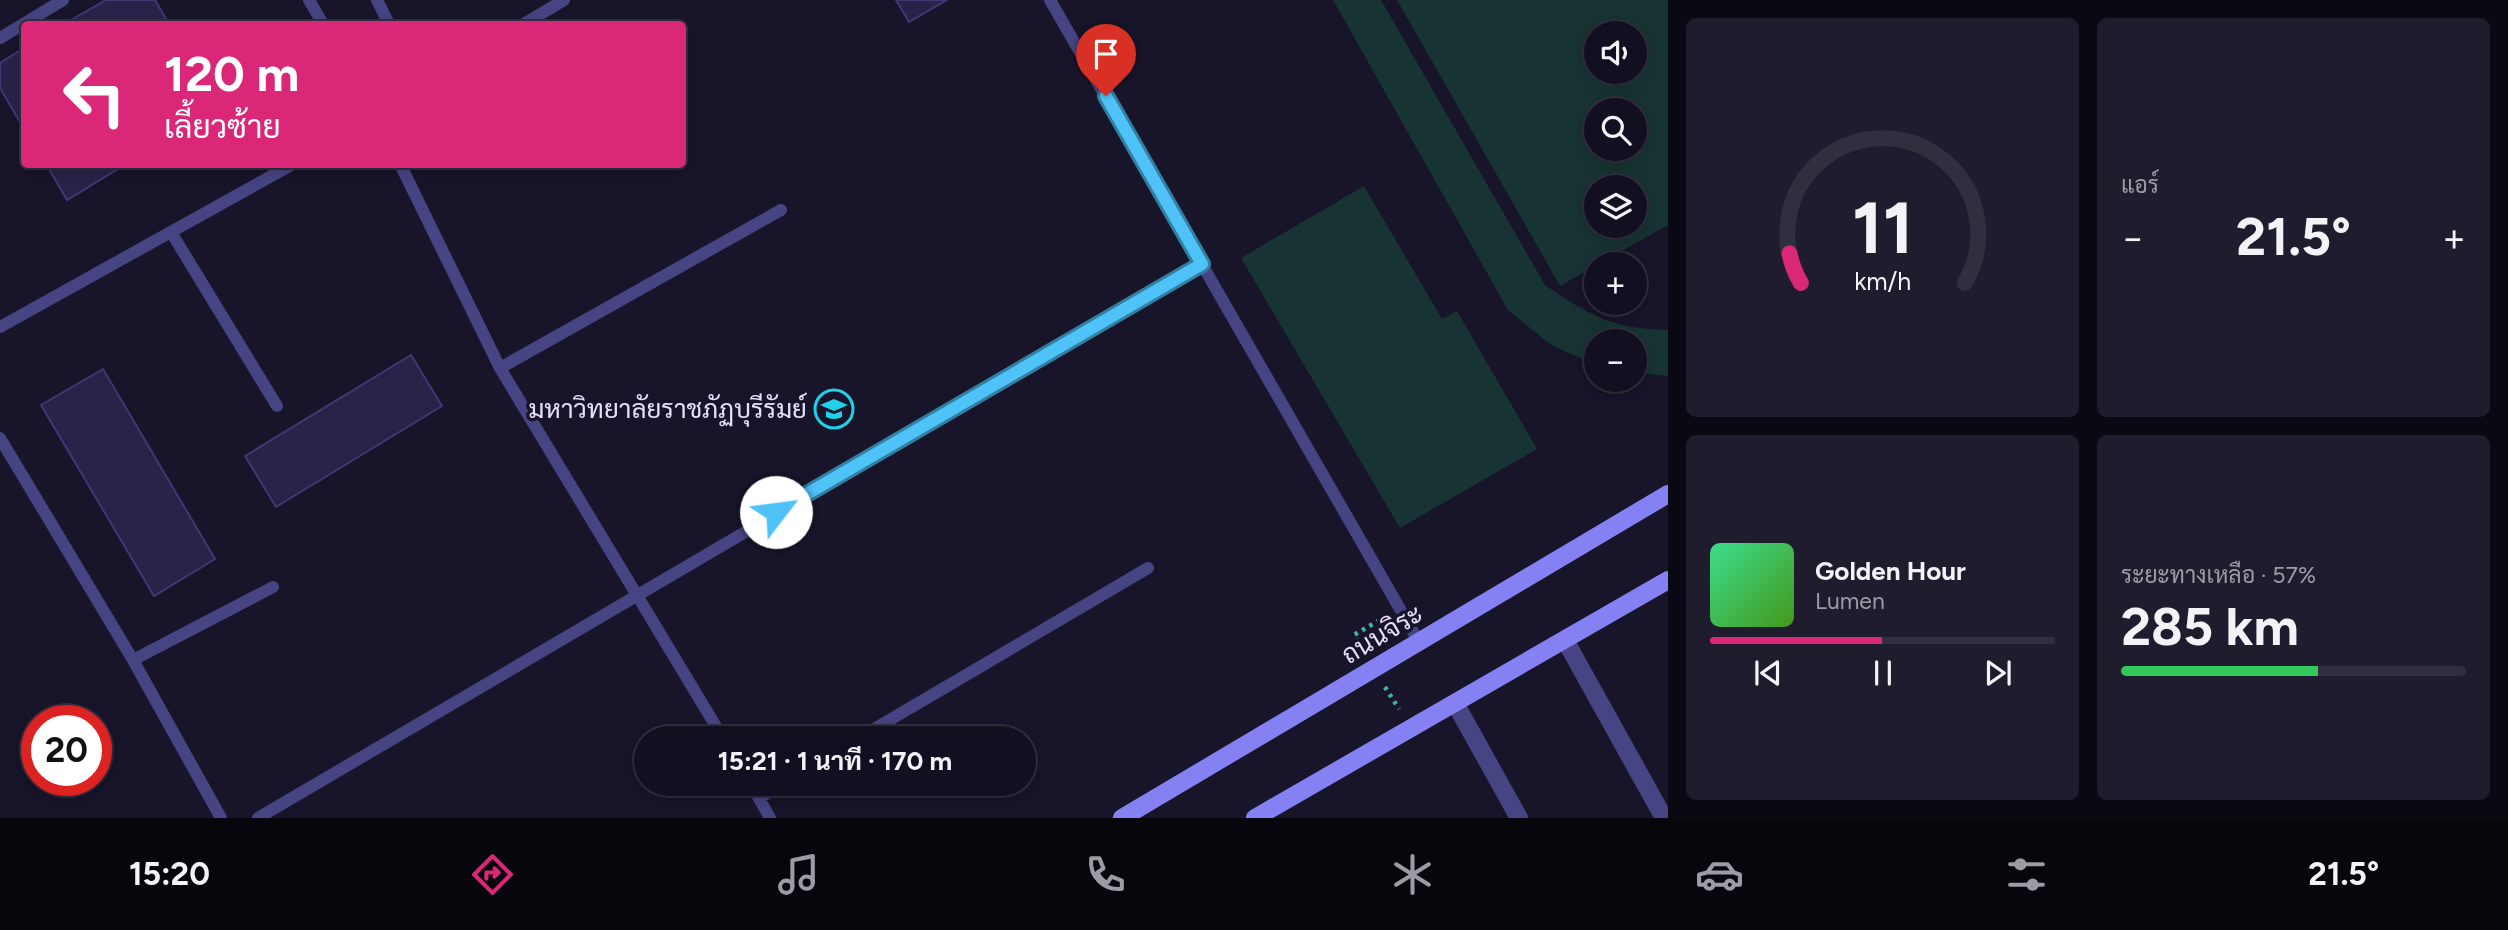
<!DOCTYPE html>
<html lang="th">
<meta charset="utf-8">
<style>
body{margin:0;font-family:Figtree,Sarabun,sans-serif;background:#1f1d2d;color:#f1f3f6;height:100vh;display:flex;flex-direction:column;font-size:26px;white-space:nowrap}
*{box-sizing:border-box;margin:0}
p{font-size:23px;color:#9c9ca5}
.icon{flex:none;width:38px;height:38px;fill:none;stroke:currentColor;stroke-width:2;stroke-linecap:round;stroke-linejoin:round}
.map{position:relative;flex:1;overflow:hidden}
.panel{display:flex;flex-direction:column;gap:18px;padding:18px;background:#0a0812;width:840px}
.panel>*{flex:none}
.top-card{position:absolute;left:21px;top:21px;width:665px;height:147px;border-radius:7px;box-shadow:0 4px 18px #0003,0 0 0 2px #312f3e;background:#db2777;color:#fff;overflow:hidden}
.controls{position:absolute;left:1584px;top:21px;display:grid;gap:14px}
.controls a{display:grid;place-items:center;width:63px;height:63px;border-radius:50%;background:#120f20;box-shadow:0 4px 18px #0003,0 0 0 2px #312f3e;font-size:35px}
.speed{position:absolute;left:21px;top:705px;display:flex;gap:14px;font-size:35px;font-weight:700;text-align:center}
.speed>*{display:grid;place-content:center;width:91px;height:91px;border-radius:50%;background:#120f20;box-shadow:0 4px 18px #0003,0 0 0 2px #312f3e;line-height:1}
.speed .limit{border:10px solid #d22;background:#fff;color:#111}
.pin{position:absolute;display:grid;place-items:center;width:60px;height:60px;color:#fff;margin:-72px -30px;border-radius:50% 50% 50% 0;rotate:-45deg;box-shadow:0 0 7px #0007}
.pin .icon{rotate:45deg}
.me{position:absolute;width:77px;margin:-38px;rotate:60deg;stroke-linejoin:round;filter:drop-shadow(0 0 5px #0008)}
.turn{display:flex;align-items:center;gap:24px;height:147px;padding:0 28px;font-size:32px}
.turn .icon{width:91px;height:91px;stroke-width:2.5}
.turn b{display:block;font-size:49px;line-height:60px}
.big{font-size:52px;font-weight:700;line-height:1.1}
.panel .card{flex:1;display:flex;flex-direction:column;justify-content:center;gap:10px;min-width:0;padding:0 24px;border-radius:10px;background:#1f1d2d}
.panel .dial{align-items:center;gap:0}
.dial svg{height:182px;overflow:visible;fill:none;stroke:#312f3e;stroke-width:7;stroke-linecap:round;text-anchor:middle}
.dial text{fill:#f1f3f6;stroke:none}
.song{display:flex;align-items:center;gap:21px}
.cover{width:84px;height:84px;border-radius:10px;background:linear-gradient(135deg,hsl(150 70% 55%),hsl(100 70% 35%))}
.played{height:7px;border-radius:4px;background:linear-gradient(90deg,#db2777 50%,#312f3e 50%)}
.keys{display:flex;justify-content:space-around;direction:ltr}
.heat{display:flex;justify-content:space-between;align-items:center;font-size:38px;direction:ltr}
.charge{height:10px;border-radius:5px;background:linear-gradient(90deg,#34c759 57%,#312f3e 0)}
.panel .tiles{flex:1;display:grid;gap:18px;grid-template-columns:repeat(2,1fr)}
.trip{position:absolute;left:634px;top:726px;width:402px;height:70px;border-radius:35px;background:#120f20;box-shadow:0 4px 18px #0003,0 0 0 2px #312f3e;font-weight:700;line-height:70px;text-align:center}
.tab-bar{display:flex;height:112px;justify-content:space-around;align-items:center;background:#07060d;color:#9c9ca5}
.tab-bar .icon{width:49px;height:49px}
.tab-bar .selected{color:#db2777}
.tab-bar b{font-size:32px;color:#f1f3f6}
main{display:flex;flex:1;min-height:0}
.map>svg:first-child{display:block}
.green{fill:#183333;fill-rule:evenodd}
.building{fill:#2a2249;stroke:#433773;stroke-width:2}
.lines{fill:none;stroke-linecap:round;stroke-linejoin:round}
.path{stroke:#3eb2ac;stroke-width:4.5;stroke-dasharray:3.5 5;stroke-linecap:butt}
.lane{stroke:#474484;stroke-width:12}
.street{stroke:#474484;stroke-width:18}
.secondary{stroke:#8581f2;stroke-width:18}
.route-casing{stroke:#337fa1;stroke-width:18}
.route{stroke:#4fc3f7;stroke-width:12}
.labels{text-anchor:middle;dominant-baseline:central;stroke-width:7;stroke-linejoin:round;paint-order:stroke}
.poi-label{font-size:26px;fill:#e4e0fc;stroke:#18142a;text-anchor:end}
.street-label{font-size:26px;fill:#e4e0fc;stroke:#18142a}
</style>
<main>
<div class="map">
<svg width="1668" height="818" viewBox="0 0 1668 818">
<rect width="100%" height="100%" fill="#18142a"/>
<path class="green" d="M 1333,0 L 1381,0 L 1545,285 C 1589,315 1613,329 1668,330 L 1668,376 L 1635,373 L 1634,341 L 1596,341 L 1596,365 L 1551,345 L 1508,310 Z
M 1397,0 L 1668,0 L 1668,225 L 1560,286 ZM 1596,33 L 1634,33 L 1634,72 L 1596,72 ZM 1596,110 L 1634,110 L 1634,149 L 1596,149 ZM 1596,187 L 1634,187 L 1634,226 L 1596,226 Z
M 1364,186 L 1442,319 L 1457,311 L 1537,449 L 1400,528 L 1241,258 Z"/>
<path class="building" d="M 106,0 L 155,0 L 169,24 L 64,24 Z
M 896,0 L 947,0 L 909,22 Z
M 24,48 L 24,129 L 0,88 L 0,63 Z
M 46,164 L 126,164 L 67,200 Z
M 411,355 L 442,406 L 276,507 L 245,456 Z
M 103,369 L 215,559 L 154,596 L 41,405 Z"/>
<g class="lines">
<path class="path" d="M 1362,649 L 1354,635 L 1383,618
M 1385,687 L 1399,709"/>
<path class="lane" d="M 309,0 L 323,24
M 377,0 L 389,24
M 1050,0 L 1419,642
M 524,24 L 564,0
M 0,38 L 63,0
M 400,164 L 500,368 L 723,738
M 171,232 L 277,406
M 0,327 L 293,164
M 500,368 L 781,210
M 0,438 L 133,660 L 221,818
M 133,660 L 273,587
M 859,738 L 1148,568
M 751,784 L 770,818
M 759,798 L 782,784
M 258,818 L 1202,264"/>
<path class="street" d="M 1565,640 L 1664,818
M 1455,703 L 1519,818"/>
<path class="secondary" d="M 1122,818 L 1668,494
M 1255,818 L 1668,580"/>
</g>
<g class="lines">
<defs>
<path id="route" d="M 776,512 L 1202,264 L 1106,96"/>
</defs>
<use href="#route" class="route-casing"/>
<use href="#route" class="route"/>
</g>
<defs>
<symbol id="university-ring" viewBox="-11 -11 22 22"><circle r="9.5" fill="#18142a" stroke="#20d2e8" stroke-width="1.5"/><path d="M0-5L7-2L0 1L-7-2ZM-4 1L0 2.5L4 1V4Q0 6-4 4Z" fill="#20d2e8"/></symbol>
</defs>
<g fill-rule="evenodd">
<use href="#university-ring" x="812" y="387" width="44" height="44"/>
</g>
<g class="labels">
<g class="poi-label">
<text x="807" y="409">มหาวิทยาลัยราชภัฏบุรีรัมย์</text>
</g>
<g class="street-label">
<text transform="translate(1382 634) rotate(-31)">ถนนจิระ</text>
</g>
</g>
</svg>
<div class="controls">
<a><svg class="icon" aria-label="sound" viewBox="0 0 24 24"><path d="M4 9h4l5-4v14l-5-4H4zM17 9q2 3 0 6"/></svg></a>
<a><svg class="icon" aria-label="search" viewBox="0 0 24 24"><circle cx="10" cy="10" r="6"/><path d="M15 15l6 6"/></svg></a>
<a><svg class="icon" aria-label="layers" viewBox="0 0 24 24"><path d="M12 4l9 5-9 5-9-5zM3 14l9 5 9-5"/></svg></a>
<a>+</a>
<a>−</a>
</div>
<div class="speed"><div class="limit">20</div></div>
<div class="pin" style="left:1106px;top:96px;background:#d93025"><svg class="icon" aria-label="arrive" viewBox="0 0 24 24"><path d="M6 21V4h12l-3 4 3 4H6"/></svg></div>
<svg class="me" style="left:776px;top:512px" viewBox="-20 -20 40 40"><circle r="19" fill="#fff"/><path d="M0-13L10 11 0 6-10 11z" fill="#4fc3f7"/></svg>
<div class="trip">15:21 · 1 นาที · 170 m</div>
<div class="top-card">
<div class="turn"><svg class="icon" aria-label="left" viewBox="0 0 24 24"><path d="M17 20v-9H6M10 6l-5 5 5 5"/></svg><div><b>120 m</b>เลี้ยวซ้าย</div></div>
</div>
</div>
<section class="panel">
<div class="tiles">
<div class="card dial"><svg viewBox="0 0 100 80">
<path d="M14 69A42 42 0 1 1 86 69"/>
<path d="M14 69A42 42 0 0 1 9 56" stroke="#db2777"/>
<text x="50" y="56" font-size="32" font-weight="700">11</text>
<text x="50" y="72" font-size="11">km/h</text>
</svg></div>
<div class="card"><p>แอร์</p>
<div class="heat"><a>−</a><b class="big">21.5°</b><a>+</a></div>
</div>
<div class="card">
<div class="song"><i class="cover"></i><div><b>Golden Hour</b><p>Lumen</p></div></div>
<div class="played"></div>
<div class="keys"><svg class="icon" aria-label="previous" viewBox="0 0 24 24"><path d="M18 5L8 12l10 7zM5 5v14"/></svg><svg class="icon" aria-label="pause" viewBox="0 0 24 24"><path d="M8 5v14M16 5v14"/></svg><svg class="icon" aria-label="next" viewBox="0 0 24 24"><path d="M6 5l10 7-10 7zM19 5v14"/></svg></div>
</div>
<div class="card"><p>ระยะทางเหลือ · 57%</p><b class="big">285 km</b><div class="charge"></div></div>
</div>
</section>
</main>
<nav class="tab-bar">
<b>15:20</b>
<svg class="icon selected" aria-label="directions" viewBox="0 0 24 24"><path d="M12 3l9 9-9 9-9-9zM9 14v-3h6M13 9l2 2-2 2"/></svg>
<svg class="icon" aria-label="music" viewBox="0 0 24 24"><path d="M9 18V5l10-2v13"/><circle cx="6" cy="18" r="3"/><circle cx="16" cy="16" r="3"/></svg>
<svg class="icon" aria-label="phone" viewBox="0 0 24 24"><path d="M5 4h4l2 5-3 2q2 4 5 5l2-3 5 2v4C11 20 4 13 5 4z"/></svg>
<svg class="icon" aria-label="climate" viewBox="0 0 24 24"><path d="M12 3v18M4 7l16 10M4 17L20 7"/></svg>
<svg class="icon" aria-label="car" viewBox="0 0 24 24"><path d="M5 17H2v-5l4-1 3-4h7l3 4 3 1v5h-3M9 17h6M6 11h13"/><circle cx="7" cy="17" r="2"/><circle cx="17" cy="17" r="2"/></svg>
<svg class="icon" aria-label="filters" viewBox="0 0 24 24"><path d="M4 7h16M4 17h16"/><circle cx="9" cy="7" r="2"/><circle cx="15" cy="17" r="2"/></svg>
<b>21.5°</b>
</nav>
